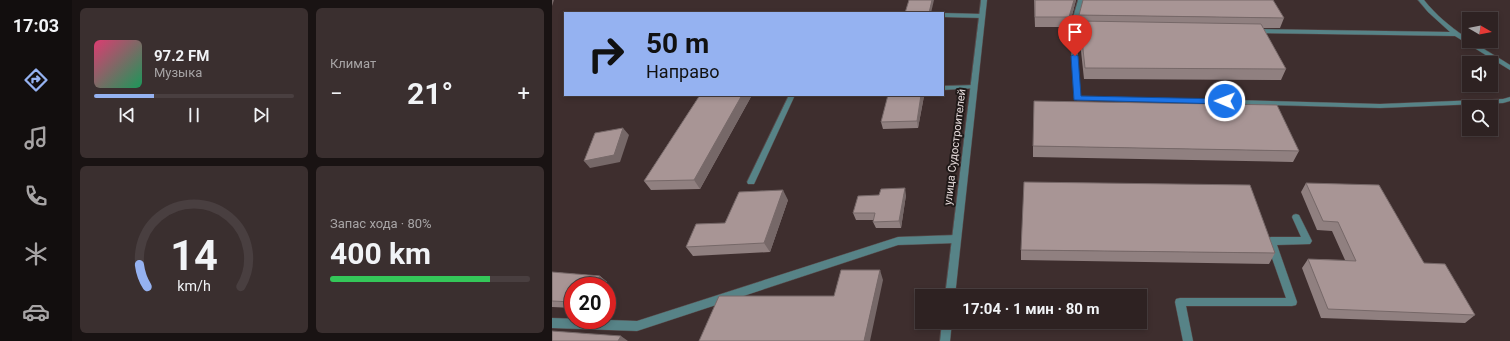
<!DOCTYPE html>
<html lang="ru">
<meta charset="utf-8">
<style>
body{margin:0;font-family:Roboto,sans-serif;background:#3a2f2f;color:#f1f3f6;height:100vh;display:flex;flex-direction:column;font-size:15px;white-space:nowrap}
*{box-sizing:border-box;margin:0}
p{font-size:13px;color:#a7a4a5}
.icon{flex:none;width:22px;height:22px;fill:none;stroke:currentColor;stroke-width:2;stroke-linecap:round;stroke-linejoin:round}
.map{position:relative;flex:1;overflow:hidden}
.details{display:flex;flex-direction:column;gap:8px;padding:8px;background:#191313;width:480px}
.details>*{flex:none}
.banner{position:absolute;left:12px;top:12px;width:380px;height:84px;border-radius:0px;box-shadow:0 2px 6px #0003,0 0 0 1px #493f40;background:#95b2f1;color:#111;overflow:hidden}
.needle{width:26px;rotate:99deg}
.tools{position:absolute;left:910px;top:12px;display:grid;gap:8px}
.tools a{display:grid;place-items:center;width:36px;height:36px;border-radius:0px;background:#2e2222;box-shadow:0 2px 6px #0003,0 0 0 1px #493f40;font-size:20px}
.speed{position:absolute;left:12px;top:277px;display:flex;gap:8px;font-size:20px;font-weight:700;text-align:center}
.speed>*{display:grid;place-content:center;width:52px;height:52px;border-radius:50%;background:#2e2222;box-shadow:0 2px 6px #0003,0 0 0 1px #493f40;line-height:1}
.speed .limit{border:6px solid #d22;background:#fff;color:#111}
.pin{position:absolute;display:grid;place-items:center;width:34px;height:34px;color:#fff;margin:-41px -17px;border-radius:50% 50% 50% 0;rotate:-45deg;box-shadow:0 0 4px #0007}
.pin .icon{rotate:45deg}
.me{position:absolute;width:44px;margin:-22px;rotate:271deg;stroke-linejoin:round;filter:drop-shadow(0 0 3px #0008)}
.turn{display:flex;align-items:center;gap:14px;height:84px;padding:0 16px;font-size:18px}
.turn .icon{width:52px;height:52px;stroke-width:2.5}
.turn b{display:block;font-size:28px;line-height:34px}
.big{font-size:30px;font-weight:700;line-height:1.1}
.details .tile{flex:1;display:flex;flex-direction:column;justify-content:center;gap:6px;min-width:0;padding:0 14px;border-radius:6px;background:#3a2f2f}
.details .dial{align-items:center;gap:0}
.dial svg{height:104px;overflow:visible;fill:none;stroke:#493f40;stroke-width:7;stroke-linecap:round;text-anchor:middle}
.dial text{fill:#f1f3f6;stroke:none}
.song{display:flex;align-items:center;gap:12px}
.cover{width:48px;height:48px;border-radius:6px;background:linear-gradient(135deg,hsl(340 70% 55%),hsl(150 70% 35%))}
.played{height:4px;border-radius:2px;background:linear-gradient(90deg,#95b2f1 30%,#493f40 30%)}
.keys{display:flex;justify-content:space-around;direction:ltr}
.heat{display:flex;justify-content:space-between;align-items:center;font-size:22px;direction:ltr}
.charge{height:6px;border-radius:3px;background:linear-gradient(90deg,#34c759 80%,#493f40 0)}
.details .tiles{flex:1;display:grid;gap:8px;grid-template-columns:repeat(2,1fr)}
.trip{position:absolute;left:363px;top:289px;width:232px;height:40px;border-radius:0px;background:#2e2222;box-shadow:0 2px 6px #0003,0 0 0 1px #493f40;font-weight:700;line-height:40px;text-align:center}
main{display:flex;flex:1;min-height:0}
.menu{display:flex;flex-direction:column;width:72px;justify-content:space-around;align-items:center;background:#120e0e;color:#a7a4a5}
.menu .icon{width:28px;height:28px}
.menu .selected{color:#95b2f1}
.menu b{font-size:18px;color:#f1f3f6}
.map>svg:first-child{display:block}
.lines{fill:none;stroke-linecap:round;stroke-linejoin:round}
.lane-casing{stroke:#594a4a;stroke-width:1}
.street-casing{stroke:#594a4a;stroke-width:1}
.lane{fill:#578387;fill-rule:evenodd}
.street{fill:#578387;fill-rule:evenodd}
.wall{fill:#908080}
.shaded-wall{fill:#766868}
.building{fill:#a89595;stroke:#766868}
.route{fill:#1a73e8;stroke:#114b97}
.labels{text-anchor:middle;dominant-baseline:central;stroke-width:4;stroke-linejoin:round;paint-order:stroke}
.street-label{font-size:11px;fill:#e8dddd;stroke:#201918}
</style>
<main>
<nav class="menu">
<b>17:03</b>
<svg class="icon selected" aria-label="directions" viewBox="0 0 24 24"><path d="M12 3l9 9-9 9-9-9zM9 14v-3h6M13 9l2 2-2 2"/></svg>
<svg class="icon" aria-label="music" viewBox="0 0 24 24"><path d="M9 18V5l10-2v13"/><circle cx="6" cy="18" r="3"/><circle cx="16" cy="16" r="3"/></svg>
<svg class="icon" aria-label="phone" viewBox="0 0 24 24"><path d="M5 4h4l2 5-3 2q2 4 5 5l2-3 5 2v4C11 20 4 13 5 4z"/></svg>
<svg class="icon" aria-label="climate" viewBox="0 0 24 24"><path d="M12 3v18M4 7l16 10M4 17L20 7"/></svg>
<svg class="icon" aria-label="car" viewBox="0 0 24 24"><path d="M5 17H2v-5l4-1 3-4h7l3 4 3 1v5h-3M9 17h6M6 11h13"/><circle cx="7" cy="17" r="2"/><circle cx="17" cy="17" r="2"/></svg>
</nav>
<section class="details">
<div class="tiles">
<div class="tile">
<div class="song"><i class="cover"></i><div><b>97.2 FM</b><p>Музыка</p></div></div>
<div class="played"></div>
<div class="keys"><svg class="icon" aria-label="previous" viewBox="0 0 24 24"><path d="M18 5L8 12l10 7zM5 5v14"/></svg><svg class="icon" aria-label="pause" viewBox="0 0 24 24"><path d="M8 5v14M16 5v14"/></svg><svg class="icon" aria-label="next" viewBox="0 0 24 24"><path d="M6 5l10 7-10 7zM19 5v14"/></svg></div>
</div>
<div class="tile"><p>Климат</p>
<div class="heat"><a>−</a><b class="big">21°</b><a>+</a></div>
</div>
<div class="tile dial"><svg viewBox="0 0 100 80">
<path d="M14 69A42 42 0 1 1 86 69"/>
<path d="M14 69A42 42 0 0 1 8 52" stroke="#95b2f1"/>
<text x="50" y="56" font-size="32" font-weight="700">14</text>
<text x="50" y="72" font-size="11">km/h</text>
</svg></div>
<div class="tile"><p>Запас хода · 80%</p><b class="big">400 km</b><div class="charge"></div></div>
</div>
</section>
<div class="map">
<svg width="958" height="341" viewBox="0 0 958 341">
<rect width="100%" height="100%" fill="#3e2e2e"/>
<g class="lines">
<defs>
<path id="lane" d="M 526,0 L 532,0 L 524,28 L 528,96 L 828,104 L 951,99 L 958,97 L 958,101 L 951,103 L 828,108 L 525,100 L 522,98 L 518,28 Z
M 866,0 L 872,0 C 896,30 927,45 958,65 L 958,70 L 903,36 L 702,33 L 699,31 L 702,29 L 898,32 L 876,12 Z
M 391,13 L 430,14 L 433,16 L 430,18 L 391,17 Z
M 422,85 L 424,86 L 424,88 L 391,90 L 391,86 Z
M 237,95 L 243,95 L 203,182 L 202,184 L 196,184 L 195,182 Z
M 744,214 L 747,215 L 760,241 L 758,244 L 725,245 L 745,302 L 744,305 L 740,306 L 634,306 L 641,341 L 631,341 L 623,302 L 624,299 L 628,298 L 734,298 L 714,241 L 716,238 L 719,237 L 749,237 L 740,217 L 741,215 Z
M 404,235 L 407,236 L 408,239 L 407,242 L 404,243 L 346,245 L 85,331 L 0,328 L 0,318 L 85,321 L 346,237 Z"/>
<path id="street" d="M 429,0 L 435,0 L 403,296 L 393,296 Z
M 390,322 L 400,322 L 398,341 L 388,341 Z"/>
</defs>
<use href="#lane" class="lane-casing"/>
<use href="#street" class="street-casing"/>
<use href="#lane" class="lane"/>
<use href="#street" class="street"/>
</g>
<path class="wall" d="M 482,0 L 524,0 L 517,27 L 483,27 Z
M 527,15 L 732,18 L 728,28 L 711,28 L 734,69 L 729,80 L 532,79 L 527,32 L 528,25 L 526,25 Z
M 148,95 L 200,95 L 148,189 L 99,190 L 92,181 Z
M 372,96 L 366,128 L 331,129 L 329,122 Z
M 481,146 L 747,151 L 741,162 L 481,157 Z
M 754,183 L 872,263 L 923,315 L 913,323 L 769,318 L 750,268 L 756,259 L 793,260 L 780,231 L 765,230 L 749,192 Z
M 327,195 L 354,195 L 349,228 L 324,228 L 321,222 L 322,220 L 304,220 L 301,213 Z
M 236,200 L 218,252 L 141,256 L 134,247 L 173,223 Z
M 469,250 L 723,253 L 717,264 L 469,260 Z
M 0,272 L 48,276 L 55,282 L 21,286 L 21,308 L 0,307 Z"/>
<path class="shaded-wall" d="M 0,0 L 2,0 L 0,6 Z
M 380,0 L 382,0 L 379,13 L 377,13 Z
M 522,0 L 524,0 L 517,27 L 517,17 Z
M 190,95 L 200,95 L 148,189 L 142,180 Z
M 369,95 L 371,95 L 372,96 L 366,128 L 365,121 Z
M 71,128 L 77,135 L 68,162 L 38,168 L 32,161 Z
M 353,188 L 354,195 L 349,228 L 347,221 Z
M 231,190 L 236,200 L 218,252 L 212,243 Z
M 328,270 L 331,280 L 318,341 L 312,341 Z
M 48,276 L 55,282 L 52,286 L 40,286 Z
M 69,336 L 76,341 L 66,341 Z"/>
<path class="building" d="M 357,0 L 380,0 L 377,13 L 353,13 Z
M 483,0 L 522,0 L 517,17 L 483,17 Z
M 531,0 L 721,0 L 732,18 L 527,15 Z
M 528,21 L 709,24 L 734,69 L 533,68 Z
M 148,95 L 190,95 L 142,180 L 92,181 Z
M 336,95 L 369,95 L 365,121 L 329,122 Z
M 482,101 L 725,105 L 747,151 L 481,146 Z
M 71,128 L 62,155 L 32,161 L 43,133 Z
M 472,182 L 698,185 L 723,253 L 469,250 Z
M 754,183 L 827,185 L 872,263 L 893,264 L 923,315 L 776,309 L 756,259 L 804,261 L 786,222 L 771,221 Z
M 353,188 L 347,221 L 321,222 L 323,213 L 301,213 L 306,196 L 327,195 L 329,189 Z
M 231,190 L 212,243 L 134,247 L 144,224 L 173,223 L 187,192 Z
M 289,270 L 328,270 L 312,341 L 147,341 L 167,296 L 282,296 Z
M 0,272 L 48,276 L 40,286 L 21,286 L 21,302 L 0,301 Z
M 0,331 L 69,336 L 66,341 L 0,341 Z"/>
<path class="route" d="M 523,54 L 526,56 L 529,96 L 673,99 L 677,101 L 673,104 L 522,100 L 519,56 Z"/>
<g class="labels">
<g class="street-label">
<text transform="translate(403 147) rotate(-83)">улица Судостроителей</text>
</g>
</g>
</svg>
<div class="tools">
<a><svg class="needle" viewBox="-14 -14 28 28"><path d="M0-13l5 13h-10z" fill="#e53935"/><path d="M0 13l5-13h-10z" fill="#a7a4a5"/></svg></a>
<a><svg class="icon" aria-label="sound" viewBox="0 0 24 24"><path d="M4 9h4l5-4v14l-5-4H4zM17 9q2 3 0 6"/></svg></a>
<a><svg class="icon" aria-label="search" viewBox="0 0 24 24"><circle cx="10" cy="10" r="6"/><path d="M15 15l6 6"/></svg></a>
</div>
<div class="speed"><div class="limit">20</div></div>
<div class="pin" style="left:523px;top:56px;background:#d93025"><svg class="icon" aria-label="arrive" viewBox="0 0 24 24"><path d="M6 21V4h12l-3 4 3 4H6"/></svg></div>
<svg class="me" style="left:673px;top:101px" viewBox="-20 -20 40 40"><circle r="17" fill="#1a73e8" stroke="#fff" stroke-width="3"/><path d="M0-11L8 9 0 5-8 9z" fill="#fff"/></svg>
<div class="trip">17:04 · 1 мин · 80 m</div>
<div class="banner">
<div class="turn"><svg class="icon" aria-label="right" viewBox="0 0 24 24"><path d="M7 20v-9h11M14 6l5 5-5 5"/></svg><div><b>50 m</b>Направо</div></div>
</div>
</div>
</main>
